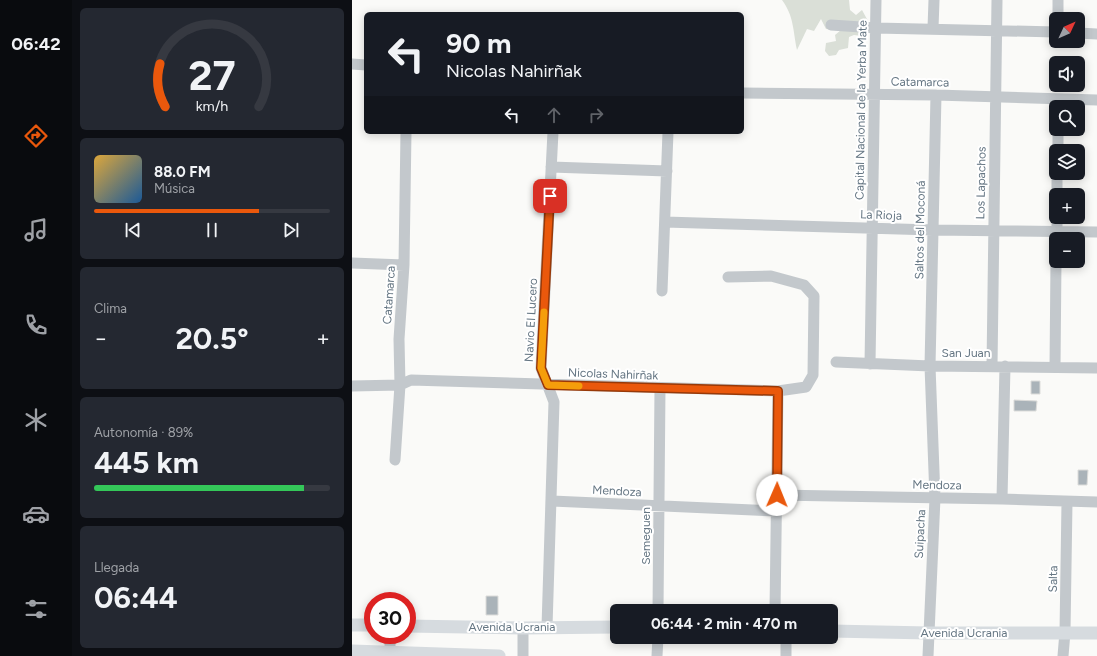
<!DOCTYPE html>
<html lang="es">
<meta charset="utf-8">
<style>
body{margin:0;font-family:Figtree,sans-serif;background:#242831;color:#f1f3f6;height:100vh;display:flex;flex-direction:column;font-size:15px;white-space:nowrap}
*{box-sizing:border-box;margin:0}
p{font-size:13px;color:#9ea1a6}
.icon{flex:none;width:22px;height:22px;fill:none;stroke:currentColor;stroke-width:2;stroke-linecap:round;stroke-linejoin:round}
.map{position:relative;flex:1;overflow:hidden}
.sheet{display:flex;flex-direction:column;gap:8px;padding:8px;background:#0d0f14;width:280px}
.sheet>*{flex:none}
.guide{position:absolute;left:12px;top:12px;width:380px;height:122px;border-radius:6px;box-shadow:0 2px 10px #0003;background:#171b24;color:#f1f3f6;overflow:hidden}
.needle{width:26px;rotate:46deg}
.fabs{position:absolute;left:697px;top:12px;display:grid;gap:8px}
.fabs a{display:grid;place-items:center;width:36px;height:36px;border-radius:6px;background:#171b24;box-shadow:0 2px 10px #0003;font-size:20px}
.speed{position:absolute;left:12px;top:592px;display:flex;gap:8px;font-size:20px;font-weight:700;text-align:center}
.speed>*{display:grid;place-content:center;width:52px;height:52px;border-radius:50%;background:#171b24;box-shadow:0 2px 10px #0003;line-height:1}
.speed .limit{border:6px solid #d22;background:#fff;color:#111}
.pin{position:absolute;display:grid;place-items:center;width:34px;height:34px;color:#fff;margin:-17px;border-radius:8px;box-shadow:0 2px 6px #0006}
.me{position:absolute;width:44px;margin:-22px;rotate:1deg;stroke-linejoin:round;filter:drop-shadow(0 0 3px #0008)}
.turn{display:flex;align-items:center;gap:14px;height:84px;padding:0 16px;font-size:18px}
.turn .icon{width:52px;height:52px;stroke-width:2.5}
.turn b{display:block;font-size:28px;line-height:34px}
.lanes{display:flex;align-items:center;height:38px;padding:0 16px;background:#0003;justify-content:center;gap:20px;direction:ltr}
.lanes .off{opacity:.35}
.big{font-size:30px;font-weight:700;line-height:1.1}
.sheet .card{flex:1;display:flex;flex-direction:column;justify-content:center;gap:6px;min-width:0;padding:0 14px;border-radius:6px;background:#242831}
.sheet .dial{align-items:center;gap:0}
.dial svg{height:104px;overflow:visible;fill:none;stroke:#363941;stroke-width:7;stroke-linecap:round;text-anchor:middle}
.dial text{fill:#f1f3f6;stroke:none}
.song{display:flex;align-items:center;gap:12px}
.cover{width:48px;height:48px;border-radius:6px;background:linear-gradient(135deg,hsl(40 70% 55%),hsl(210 70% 35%))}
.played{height:4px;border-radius:2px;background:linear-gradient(90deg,#ea580c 70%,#363941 70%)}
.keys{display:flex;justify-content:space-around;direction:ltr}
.heat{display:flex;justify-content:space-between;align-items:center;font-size:22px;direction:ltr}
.charge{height:6px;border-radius:3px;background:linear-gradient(90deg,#34c759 89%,#363941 0)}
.trip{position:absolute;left:258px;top:604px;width:228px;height:40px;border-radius:6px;background:#171b24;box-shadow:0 2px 10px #0003;font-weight:700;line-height:40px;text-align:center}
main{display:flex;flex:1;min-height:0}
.menu{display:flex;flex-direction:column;width:72px;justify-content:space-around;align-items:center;background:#090b0e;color:#9ea1a6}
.menu .icon{width:28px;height:28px}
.menu .active{color:#ea580c}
.menu b{font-size:18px;color:#f1f3f6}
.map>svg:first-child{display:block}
.green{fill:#dadfd7}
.building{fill:#aab3b9;stroke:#dcdcda}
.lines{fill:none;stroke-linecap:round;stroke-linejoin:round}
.minor{stroke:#c3c8cc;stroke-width:11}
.major{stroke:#d6dbdf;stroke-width:13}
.route-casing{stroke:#983908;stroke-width:10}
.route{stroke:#ea580c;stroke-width:7}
.slow{stroke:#f59e0b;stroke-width:7}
.labels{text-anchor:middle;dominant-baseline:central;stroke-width:4;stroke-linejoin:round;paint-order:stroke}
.street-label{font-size:12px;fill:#657683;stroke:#fff}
</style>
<main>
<nav class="menu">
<b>06:42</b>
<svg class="icon active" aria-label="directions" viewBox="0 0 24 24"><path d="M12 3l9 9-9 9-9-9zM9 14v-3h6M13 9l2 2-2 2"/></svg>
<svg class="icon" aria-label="music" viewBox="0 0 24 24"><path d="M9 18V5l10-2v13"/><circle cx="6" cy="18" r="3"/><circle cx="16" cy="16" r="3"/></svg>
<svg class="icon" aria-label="phone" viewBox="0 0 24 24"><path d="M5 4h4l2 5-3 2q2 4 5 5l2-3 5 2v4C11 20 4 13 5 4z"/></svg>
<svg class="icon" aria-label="climate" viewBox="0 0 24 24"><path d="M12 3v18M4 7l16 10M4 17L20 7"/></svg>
<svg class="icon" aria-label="car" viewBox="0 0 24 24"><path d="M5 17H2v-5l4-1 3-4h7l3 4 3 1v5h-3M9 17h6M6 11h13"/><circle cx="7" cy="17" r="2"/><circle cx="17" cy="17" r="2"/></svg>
<svg class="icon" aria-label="filters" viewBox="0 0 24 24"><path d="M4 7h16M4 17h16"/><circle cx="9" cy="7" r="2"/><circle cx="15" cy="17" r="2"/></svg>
</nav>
<section class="sheet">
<div class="card dial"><svg viewBox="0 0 100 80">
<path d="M14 69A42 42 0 1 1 86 69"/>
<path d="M14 69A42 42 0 0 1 10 36" stroke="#ea580c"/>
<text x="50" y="56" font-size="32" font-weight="700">27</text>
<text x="50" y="72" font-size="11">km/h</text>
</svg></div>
<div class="card">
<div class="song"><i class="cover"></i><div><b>88.0 FM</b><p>Música</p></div></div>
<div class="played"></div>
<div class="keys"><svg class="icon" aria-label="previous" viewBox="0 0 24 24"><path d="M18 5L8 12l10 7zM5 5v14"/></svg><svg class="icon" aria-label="pause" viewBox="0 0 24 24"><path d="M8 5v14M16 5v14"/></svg><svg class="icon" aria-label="next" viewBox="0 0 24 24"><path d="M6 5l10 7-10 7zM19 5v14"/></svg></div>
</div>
<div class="card"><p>Clima</p>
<div class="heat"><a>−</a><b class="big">20.5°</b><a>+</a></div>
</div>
<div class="card"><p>Autonomía · 89%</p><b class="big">445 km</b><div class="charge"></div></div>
<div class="card"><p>Llegada</p><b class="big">06:44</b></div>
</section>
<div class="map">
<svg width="745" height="656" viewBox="0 0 745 656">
<rect width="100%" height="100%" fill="#fafaf8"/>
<path class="green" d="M 430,0 L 497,0 L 498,10 L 504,15 L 510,10 L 516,21 L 514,32 L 510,36 L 502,35 L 497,37 L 496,48 L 487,50 L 484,55 L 477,56 L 473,51 L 474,43 L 484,41 L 483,35 L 489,30 L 474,29 L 469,19 L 462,31 L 455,29 L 445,50 C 441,31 442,16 430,0 Z"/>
<path class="building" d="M 679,381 L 688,381 L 688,394 L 679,394 Z
M 662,400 L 685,401 L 684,411 L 662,411 Z
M 726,470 L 736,470 L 735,485 L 726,485 Z
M 134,596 L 146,596 L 146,615 L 134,615 Z"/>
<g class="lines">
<path class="minor" d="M 706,19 L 706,0
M 479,25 L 524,28 L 704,32
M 581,28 L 582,0
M 726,33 L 745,34
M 0,64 L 14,65
M 390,93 L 584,95 L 745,100
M 706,151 L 706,129
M 199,167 L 315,171
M 705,195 L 705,173
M 313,222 L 581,230 L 745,232
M 705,239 L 705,217
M 0,263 L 52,265
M 310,291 L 316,132
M 484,362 L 578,366 L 745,368
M 518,364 L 524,0
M 640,366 L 645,0
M 703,367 L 704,261
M 0,386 L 48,385 L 59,380 L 426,391 L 454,387 L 461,375 L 462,296 L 452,285 L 419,276 L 376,277
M 43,460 L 48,385 L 47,339 L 52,265 L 54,132
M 425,495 L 650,499 L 745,502
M 650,499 L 653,366
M 200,501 L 424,511
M 306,611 L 308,388
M 423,611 L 426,391
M 195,627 L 202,402 L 189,368 L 201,132
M 38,656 L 38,635
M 171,656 L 171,628
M 305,656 L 306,637
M 434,656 L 434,637
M 576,656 L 583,498 L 578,366 L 584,95
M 711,656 L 713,632 L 715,502"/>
<path class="major" d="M 0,625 L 21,625
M 55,626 L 171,628 L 265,627
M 479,631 L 577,633 L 745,633
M 0,651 L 147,656"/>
</g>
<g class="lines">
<defs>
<path id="route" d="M 198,196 L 189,368 L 196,385 L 426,391 L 425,495"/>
</defs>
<use href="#route" class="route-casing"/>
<use href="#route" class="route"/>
<path class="slow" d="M 192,312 L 189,368 L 196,385 L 227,386"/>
</g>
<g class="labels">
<g class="street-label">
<text transform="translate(568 82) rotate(1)">Catamarca</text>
<text transform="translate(509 110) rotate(-89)">Capital Nacional de la Yerba Mate</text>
<text transform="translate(629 183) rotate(-89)">Los Lapachos</text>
<text transform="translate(529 215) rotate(2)">La Rioja</text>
<text transform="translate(568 230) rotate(-89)">Saltos del Moconá</text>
<text transform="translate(37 295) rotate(-86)">Catamarca</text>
<text transform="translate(179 320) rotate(-87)">Navio El Lucero</text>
<text x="614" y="353">San Juan</text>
<text transform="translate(261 374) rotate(2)">Nicolas Nahirñak</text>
<text transform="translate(585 485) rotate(1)">Mendoza</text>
<text transform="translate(265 491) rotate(3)">Mendoza</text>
<text transform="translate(568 534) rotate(-87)">Suipacha</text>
<text transform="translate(294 536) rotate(-90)">Semeguen</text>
<text transform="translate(701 579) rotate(-89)">Salta</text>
<text x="160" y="627">Avenida Ucrania</text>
<text x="612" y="633">Avenida Ucrania</text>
</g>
</g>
</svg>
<div class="fabs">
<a><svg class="needle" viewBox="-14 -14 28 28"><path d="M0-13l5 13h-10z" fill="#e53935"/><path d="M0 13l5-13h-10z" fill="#9ea1a6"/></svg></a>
<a><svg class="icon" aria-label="sound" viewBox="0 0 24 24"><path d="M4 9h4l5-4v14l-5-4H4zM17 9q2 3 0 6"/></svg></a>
<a><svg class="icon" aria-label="search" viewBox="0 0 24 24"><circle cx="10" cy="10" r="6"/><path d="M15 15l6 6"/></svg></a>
<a><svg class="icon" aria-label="layers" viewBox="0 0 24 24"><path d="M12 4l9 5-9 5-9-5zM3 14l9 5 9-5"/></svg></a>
<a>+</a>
<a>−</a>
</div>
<div class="speed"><div class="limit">30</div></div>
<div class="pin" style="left:198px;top:196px;background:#d93025"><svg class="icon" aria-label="arrive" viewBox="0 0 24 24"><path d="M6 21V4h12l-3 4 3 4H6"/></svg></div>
<svg class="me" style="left:425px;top:495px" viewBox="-20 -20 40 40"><circle r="19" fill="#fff"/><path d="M0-13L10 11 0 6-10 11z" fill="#ea580c"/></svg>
<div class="trip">06:44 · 2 min · 470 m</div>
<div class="guide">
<div class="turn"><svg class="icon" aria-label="left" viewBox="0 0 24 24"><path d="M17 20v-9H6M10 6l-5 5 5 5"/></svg><div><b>90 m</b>Nicolas Nahirñak</div></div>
<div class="lanes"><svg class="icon" aria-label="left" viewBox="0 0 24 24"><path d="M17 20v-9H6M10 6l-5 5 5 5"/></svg><svg class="icon off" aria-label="ahead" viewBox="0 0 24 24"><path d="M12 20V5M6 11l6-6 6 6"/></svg><svg class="icon off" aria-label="right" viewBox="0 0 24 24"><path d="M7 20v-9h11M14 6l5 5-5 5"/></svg></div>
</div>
</div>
</main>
